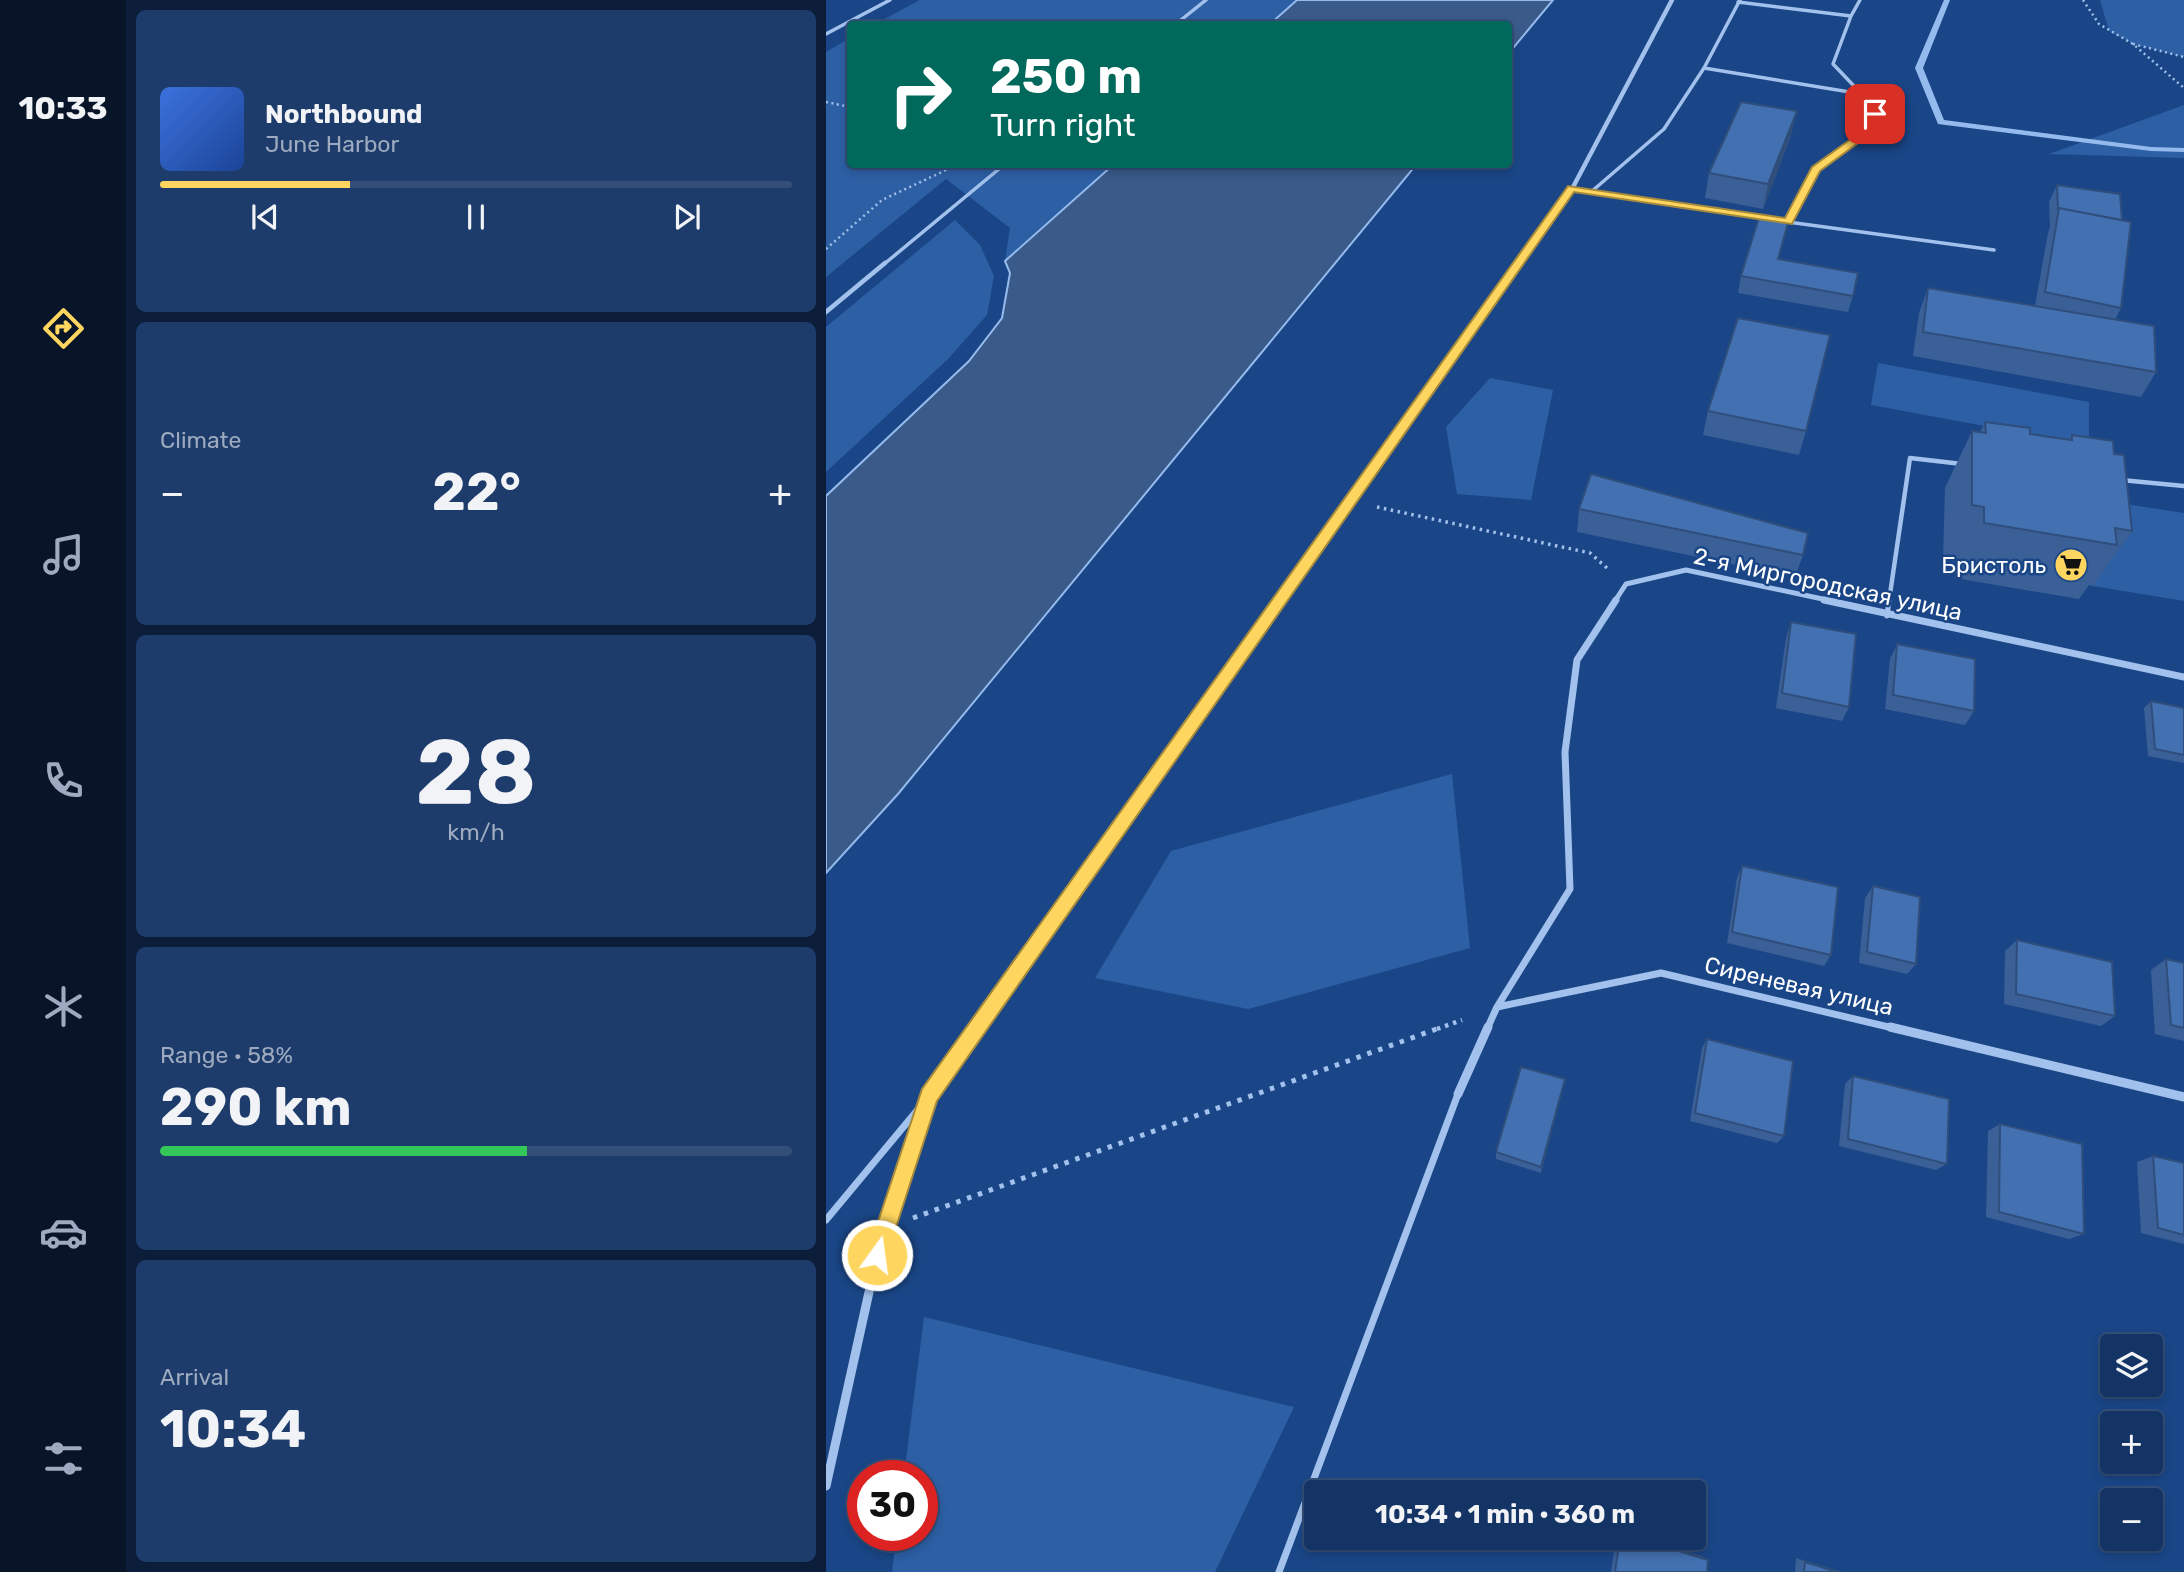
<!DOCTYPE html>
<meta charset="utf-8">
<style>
body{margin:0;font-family:Rubik,sans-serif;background:#1d3c6b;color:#f1f3f6;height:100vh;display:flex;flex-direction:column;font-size:26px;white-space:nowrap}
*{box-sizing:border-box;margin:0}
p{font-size:23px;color:#9daabf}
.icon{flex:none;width:38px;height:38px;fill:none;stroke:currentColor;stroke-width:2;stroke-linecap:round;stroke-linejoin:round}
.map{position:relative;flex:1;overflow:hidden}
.details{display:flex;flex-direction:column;gap:10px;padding:10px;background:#0b1d38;width:700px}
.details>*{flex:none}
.guide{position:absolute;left:21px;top:21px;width:665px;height:147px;border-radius:7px;box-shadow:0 4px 10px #0003,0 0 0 2px #334f79;background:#00695c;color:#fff;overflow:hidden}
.buttons{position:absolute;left:1274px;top:1334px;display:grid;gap:14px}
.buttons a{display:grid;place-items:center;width:63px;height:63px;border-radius:7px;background:#143465;box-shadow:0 4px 10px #0003,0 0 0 2px #334f79;font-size:35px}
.speed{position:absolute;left:21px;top:1460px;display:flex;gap:14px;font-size:35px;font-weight:700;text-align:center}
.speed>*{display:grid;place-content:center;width:91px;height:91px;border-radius:50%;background:#143465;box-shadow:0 4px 10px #0003,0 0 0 2px #334f79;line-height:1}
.speed .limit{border:10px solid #d22;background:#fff;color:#111}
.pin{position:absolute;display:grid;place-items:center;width:60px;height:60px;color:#fff;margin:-30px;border-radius:14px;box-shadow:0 4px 10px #0006}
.me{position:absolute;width:77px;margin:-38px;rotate:14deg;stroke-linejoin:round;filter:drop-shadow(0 0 5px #0008)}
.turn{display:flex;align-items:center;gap:24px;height:147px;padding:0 28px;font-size:32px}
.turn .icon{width:91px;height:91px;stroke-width:2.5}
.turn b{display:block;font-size:49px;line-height:60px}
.big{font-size:52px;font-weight:700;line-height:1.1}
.details .card{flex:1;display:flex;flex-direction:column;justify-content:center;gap:10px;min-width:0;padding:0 24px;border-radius:10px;background:#1d3c6b}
.details .dial{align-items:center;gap:0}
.dial b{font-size:91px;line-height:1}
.song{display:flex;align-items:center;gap:21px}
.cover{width:84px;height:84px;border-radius:10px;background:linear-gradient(135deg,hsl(220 70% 55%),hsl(220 70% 35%))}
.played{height:7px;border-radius:4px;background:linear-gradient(90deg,#fed55e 30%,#334f79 30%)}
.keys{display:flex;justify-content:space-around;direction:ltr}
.heat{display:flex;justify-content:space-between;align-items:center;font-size:38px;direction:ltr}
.charge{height:10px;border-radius:5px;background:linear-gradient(90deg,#34c759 58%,#334f79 0)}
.trip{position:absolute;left:478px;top:1480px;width:402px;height:70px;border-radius:7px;background:#143465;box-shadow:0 4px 10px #0003,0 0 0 2px #334f79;font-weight:700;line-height:70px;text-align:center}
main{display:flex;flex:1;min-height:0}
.tab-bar{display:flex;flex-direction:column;width:126px;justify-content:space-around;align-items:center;background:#081528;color:#9daabf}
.tab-bar .icon{width:49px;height:49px}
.tab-bar .active{color:#fed55e}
.tab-bar b{font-size:32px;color:#f1f3f6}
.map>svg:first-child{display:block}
.green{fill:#2d5fa5}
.water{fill:#3a5a8a;stroke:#95bbee;stroke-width:2}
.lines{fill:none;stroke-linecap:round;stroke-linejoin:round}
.stream{fill:#95bbee;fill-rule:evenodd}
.path-far3{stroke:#a2c1ec;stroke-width:2.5;stroke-dasharray:2 3.5;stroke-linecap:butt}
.path-far2{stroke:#a2c1ec;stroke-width:3.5;stroke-dasharray:2.5 4.5;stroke-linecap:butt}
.path-far1{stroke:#a2c1ec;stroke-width:4.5;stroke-dasharray:3.5 5;stroke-linecap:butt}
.path{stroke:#a2c1ec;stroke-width:5;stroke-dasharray:4.5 7;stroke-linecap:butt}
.lane-far3{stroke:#a2c1ec;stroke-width:3.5}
.lane-far2{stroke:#a2c1ec;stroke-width:4.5}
.lane-far1{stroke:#a2c1ec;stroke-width:5}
.lane{stroke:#a2c1ec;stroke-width:7}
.street-far3{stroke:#a2c1ec;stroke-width:4.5}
.street-far2{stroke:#a2c1ec;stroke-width:5}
.street-far1{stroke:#a2c1ec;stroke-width:7}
.street{stroke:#a2c1ec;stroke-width:9}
.wall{fill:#3a6097}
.shaded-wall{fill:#2f4e7b}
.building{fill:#4370b0;stroke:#2f4e7b;stroke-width:2}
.route{fill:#fed55e;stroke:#a58a3d;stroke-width:2}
.labels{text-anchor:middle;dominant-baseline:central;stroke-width:5;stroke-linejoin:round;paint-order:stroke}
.poi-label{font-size:23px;fill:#fff;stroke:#1a4687;text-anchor:end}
.street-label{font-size:23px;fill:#fff;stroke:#1a4687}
</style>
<main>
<nav class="tab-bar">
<b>10:33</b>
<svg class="icon active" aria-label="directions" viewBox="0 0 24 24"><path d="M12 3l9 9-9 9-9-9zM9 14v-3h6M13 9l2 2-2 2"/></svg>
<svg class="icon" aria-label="music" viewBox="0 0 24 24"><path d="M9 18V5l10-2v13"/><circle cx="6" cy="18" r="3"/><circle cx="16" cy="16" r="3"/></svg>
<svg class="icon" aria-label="phone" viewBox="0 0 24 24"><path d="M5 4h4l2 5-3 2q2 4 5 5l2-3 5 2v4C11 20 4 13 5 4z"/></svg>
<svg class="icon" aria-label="climate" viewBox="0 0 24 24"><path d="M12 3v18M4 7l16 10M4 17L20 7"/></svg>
<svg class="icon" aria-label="car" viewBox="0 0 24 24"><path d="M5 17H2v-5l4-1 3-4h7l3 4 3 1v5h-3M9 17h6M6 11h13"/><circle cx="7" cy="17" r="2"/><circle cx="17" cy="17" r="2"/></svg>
<svg class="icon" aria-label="filters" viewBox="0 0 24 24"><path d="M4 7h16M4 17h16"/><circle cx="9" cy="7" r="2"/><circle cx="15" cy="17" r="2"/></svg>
</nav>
<section class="details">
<div class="card">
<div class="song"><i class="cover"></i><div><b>Northbound</b><p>June Harbor</p></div></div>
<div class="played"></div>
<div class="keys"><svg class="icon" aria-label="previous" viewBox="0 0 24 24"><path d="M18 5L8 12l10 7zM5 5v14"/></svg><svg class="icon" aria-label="pause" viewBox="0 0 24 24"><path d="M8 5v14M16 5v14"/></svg><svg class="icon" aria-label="next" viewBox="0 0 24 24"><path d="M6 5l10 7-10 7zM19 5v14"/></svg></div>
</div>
<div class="card"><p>Climate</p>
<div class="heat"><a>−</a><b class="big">22°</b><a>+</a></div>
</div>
<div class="card dial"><b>28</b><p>km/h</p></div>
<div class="card"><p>Range · 58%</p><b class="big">290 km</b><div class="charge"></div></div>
<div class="card"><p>Arrival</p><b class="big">10:34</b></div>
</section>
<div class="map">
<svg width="1358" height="1572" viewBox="0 0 1358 1572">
<rect width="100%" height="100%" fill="#1a4687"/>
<path class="green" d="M 94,0 L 471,0 L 444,24 L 49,24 Z
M 1274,0 L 1358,0 L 1358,57 L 1307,44 L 1283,31 Z
M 24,38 L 24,164 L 287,165 L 179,261 L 184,228 L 120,179 L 0,277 L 0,52 Z
M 1358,105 L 1358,158 L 1223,154 Z
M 129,220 L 154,245 L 168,276 L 161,315 L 122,359 L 0,472 L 0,327 Z
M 1052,363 L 1263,402 L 1263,445 L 1045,405 Z
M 664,378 L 727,390 L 705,500 L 631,494 L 620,427 Z
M 1260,498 L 1358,513 L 1358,601 L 1267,586 Z
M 626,774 L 644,948 L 422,1009 L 269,978 L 345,851 Z
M 98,1317 L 468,1407 L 389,1572 L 66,1572 L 71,1535 L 96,1535 L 96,1475 L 78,1475 Z"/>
<path class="water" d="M 471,0 L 727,0 L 683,53 L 682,24 L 444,24 Z
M 287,165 L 590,165 L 72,794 L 0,873 L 0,496 L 143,361 L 176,318 L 184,273 L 179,261 Z"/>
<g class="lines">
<path class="stream" d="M 1118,0 L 1124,0 L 1097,68 L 1118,120 L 1325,147 L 1358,148 L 1358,152 L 1325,151 L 1112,124 L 1089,68 Z"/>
<path class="path-far3" d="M 1257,0 L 1273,24 L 1307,44 L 1358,88
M 1307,44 L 1358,57
M 0,102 L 24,107
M 0,249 L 56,200 L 133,164"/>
<path class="path-far2" d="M 551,507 L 764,553 L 781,568"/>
<path class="path-far1" d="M 611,1029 L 636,1020"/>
<path class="path" d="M 87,1218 L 616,1027"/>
<path class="lane-far3" d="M 912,2 L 1025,16 L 1034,0
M 1025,16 L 1007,64 L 1028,86 L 1046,94
M 350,24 L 380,0
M 0,34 L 64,0
M 878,68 L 1054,97 L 1044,130 L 990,169 L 962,222 L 956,221
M 746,189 L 940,218
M 765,192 L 838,129 L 878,68 L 914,0
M 962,222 L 1168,250
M 57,265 L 179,164"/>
<path class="lane-far2" d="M 0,312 L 59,263
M 1295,480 L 1358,486
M 1063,601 L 1084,458 L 1136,464"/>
<path class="lane-far1" d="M 1061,616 L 1063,600"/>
<path class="lane" d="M 0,1220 L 99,1101
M 453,1572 L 632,1094"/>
<path class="street-far3" d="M 692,265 L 746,189 L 846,0"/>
<path class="street-far2" d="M 454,601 L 693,263
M 789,601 L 800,584 L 860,570 L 1006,601"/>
<path class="street-far1" d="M 998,600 L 1358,677
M 671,1007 L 744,889 L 739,752 L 751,660 L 790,600
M 151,1029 L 455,600
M 661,1029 L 671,1007 L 835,973 L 1071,1029"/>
<path class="street" d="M 1064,1027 L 1358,1097
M 632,1094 L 662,1027
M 0,1486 L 57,1229 L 103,1096 L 152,1027"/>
</g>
<path class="wall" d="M 965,136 L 937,209 L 879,198 L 883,173 Z
M 1231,185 L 1295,308 L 1289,320 L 1330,372 L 1315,397 L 1087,356 L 1093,313 L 1102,288 L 1209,306 L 1222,233 L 1224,227 L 1223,202 Z
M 953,259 L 1027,296 L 1022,312 L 912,293 L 915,276 Z
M 882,411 L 980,431 L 973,455 L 877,435 Z
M 1159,422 L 1204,434 L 1243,440 L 1246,435 L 1288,454 L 1306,531 L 1267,586 L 1263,585 L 1253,599 L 1129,578 L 1129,562 L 1117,561 L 1119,488 L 1146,431 L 1154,432 Z
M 753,509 L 977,555 L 969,577 L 751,532 Z
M 965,622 L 1023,707 L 1016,721 L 950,708 L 960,638 Z
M 1071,644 L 1148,711 L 1139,725 L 1059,709 L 1064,659 Z
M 1325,701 L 1358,708 L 1358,763 L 1322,756 L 1318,708 Z
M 916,866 L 1005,955 L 998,966 L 901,943 L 911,878 Z
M 1047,886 L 1090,964 L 1081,974 L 1033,963 L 1039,898 Z
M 1191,940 L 1289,1016 L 1275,1026 L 1178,1004 L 1179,951 Z
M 1340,959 L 1358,963 L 1358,1041 L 1329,1034 L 1325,970 Z
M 881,1039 L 958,1136 L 951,1143 L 864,1121 L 876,1048 Z
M 1027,1076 L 1121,1164 L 1110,1170 L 1013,1146 L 1019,1084 Z
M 737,1088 L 715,1173 L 670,1159 L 670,1152 Z
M 1174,1124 L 1258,1234 L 1243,1239 L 1160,1217 L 1162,1131 Z
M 1327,1156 L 1358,1163 L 1358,1244 L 1315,1233 L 1311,1162 Z
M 790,1538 L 818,1538 L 876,1556 L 881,1572 L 785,1572 Z
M 970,1558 L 1016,1572 L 969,1572 Z"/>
<path class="shaded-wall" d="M 971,111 L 965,136 L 937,209 L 942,184 Z
M 739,1079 L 737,1088 L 715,1173 L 715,1167 Z
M 810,1538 L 818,1538 L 876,1556 L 882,1560 Z
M 970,1558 L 1016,1572 L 1011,1572 L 979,1562 Z"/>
<path class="building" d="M 915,102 L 971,111 L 942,184 L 883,173 Z
M 1231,185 L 1294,194 L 1296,220 L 1233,208 L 1232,210 Z
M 1233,208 L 1305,222 L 1295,308 L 1219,292 Z
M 934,214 L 963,219 L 952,259 L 1032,273 L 1027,296 L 915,276 Z
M 1102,288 L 1328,326 L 1330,372 L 1097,332 Z
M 912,318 L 1004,335 L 980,431 L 882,411 Z
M 1159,422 L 1204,428 L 1204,434 L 1224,437 L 1246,440 L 1246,435 L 1287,441 L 1288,454 L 1298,455 L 1306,531 L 1289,528 L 1291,545 L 1158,523 L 1158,507 L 1146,505 L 1146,431 L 1160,433 Z
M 765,474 L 982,533 L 977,555 L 753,509 Z
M 965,622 L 1030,634 L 1023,707 L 956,693 Z
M 1071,644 L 1149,659 L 1148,711 L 1067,695 Z
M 1325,701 L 1358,708 L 1358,755 L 1329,749 Z
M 916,866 L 1012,887 L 1005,955 L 906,932 Z
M 1047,886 L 1094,897 L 1090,964 L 1041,952 Z
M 1191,940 L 1286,962 L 1289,1016 L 1190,994 Z
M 1340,959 L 1358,963 L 1358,1028 L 1345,1025 Z
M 881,1039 L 967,1061 L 958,1136 L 869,1113 Z
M 695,1067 L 739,1079 L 715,1167 L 670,1152 Z
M 1027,1076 L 1123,1099 L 1121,1164 L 1022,1139 Z
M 1174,1124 L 1256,1144 L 1258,1234 L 1173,1212 Z
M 1327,1156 L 1358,1163 L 1358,1235 L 1332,1228 Z
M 794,1538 L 810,1538 L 882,1560 L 881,1572 L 789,1572 Z
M 979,1562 L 1011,1572 L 978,1572 Z"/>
<path class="route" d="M 1049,111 L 1054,114 L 1047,132 L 994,171 L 966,224 L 748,192 L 111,1101 L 61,1255 L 58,1262 L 51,1265 L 44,1262 L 41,1255 L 96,1089 L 742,186 L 959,218 L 986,167 L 1039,129 L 1044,114 Z"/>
<defs>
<symbol id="supermarket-disc" viewBox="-11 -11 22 22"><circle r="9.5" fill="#fed55e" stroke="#1a4687"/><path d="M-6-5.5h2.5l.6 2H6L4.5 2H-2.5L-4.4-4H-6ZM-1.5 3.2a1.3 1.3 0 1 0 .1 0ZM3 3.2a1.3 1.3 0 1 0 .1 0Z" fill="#111"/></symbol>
</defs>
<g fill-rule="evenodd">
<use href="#supermarket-disc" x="1226" y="546" width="38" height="38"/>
</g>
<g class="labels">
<g class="poi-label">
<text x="1220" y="565">Бристоль</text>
</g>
<g class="street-label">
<text transform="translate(1002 584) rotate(12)">2-я Миргородская улица</text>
<text transform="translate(973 986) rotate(13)">Сиреневая улица</text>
</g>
</g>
</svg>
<div class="buttons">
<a><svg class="icon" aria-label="layers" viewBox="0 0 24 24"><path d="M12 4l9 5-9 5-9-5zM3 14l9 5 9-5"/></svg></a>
<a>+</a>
<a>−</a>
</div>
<div class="speed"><div class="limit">30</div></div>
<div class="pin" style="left:1049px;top:114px;background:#d93025"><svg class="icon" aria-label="arrive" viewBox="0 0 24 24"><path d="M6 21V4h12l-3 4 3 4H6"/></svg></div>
<svg class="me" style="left:51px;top:1255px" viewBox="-20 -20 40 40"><circle r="17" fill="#fed55e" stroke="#fff" stroke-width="3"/><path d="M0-11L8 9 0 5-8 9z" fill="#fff"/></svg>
<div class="trip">10:34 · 1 min · 360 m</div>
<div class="guide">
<div class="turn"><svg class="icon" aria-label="right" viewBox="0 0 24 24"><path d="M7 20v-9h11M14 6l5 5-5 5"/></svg><div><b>250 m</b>Turn right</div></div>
</div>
</div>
</main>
